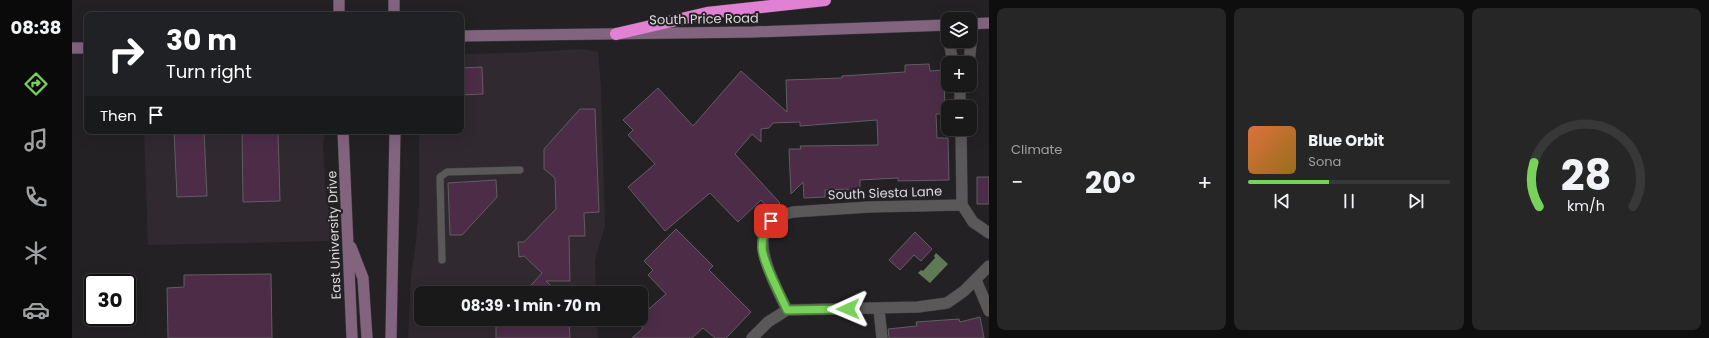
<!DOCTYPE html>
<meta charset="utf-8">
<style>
body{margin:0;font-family:Poppins,sans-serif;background:#272627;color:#f1f3f6;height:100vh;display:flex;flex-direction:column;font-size:15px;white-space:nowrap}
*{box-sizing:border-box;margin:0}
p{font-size:13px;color:#9fa0a2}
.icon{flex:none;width:22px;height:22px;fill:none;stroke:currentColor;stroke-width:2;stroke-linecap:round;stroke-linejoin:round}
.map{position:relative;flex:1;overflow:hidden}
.panel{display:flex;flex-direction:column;gap:8px;padding:8px;background:#0e0e0e;width:720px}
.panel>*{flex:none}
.top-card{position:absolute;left:12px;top:12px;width:380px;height:122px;border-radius:8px;box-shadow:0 4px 16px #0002,0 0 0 1px #383839;background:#202124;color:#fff;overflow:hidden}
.buttons{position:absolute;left:869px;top:12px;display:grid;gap:8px}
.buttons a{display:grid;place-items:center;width:36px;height:36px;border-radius:8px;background:#1a191a;box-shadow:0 4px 16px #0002,0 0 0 1px #383839;font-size:20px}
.speed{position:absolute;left:12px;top:274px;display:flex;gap:8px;font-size:20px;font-weight:700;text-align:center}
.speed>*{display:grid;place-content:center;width:52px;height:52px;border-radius:50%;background:#1a191a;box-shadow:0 4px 16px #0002,0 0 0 1px #383839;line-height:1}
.speed .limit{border:2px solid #111;border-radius:6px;background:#fff;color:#111}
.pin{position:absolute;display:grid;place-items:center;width:34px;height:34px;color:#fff;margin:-17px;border-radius:8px;box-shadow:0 2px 6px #0006}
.me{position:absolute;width:44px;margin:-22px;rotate:269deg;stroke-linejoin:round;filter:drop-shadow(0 0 3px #0008)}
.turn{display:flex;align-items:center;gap:14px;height:84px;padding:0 16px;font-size:18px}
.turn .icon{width:52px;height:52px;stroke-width:2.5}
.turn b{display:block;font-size:28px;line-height:34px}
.then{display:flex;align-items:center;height:38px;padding:0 16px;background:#0003;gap:8px;font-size:15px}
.big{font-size:30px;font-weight:700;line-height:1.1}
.panel .widget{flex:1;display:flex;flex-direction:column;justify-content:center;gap:6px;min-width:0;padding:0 14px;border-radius:8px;background:#272627}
.panel .dial{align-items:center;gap:0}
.dial svg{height:104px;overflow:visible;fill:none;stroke:#383839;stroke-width:7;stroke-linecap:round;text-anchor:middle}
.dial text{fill:#f1f3f6;stroke:none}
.song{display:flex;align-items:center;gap:12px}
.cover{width:48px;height:48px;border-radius:6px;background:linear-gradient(135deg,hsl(20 70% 55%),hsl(40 70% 35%))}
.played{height:4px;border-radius:2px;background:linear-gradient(90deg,#78d259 40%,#383839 40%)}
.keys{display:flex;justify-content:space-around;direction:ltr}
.heat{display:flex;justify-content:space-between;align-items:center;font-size:22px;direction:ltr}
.panel .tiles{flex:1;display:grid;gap:8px;grid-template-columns:repeat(3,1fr)}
.trip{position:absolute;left:342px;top:286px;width:234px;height:40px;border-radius:8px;background:#1a191a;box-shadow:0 4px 16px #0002,0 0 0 1px #383839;font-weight:700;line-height:40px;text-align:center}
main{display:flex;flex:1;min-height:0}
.tabs{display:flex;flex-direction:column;width:72px;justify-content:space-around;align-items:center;background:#0a0a0a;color:#9fa0a2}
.tabs .icon{width:28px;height:28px}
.tabs .current{color:#78d259}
.tabs b{font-size:18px;color:#f1f3f6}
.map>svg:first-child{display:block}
.built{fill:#30292f}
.water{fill:#5e7b56}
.building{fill:#4d2c48;stroke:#615e60}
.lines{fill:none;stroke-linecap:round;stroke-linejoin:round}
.service-casing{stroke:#3f3d3e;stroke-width:8}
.minor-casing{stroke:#3f3d3e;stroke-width:12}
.secondary-casing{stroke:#3f3d3e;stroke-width:12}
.motorway-casing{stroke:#3f3d3e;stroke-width:13}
.service{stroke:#5b585a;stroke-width:7}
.minor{stroke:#5b585a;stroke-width:11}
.secondary{stroke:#83647f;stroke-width:11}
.motorway{stroke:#e181d4;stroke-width:12}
.route-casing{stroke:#4e883a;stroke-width:10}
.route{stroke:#78d259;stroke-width:7}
.labels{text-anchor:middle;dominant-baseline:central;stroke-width:4;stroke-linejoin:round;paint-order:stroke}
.street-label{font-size:13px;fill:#dcdadb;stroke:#232123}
</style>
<main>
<nav class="tabs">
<b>08:38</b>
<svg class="icon current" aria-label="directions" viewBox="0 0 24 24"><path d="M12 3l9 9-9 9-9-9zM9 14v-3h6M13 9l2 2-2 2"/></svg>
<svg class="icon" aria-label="music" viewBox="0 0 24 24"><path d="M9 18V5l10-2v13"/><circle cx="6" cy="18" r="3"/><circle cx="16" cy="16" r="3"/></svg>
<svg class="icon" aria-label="phone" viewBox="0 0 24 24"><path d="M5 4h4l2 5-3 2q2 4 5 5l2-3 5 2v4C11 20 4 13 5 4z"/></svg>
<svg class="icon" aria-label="climate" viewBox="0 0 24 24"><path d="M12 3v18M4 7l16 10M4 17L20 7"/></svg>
<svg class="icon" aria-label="car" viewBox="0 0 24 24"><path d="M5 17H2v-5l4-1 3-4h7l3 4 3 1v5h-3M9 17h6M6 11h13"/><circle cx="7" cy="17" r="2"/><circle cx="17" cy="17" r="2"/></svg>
</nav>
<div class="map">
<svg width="917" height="338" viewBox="0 0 917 338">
<rect width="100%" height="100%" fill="#232123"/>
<path class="built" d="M 510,49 L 526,52 L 529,88 L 533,226 L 523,260 L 524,293 L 349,293 L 349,319 L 525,319 L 526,338 L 336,338 L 339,278 L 344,241 L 347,204 L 347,131 L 389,131 L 389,54 L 442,53 Z
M 72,131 L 253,131 L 251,145 L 254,196 L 262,241 L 76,245 Z"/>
<path class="water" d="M 864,253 L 876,264 L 858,283 L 846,273 L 849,270 L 851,271 L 863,258 L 862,256 Z"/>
<path class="building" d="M 857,64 L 858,71 L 872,70 L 873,114 L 864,114 L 865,138 L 876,138 L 877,180 L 826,181 L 826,178 L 788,180 L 788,192 L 776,192 L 776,189 L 753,190 L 753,197 L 732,198 L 731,182 L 719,194 L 717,149 L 729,149 L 728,146 L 806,145 L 805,120 L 728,126 L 728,122 L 701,123 L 697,128 L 689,129 L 689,142 L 680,134 L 663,154 L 708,203 L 699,212 L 689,200 L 666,222 L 638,193 L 593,231 L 556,187 L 583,164 L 556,135 L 561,130 L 551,120 L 586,88 L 621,126 L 669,71 L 715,112 L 714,80 L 770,78 L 770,76 L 833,72 L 833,65 Z
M 410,67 L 411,94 L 389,95 L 389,68 Z
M 508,109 L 523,109 L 527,212 L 512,213 L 513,236 L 497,236 L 498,281 L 474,281 L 486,293 L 452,293 L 470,273 L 452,256 L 447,257 L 446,242 L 452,242 L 484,209 L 483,178 L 472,169 L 472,149 Z
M 102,131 L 132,131 L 135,196 L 105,197 Z
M 170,131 L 206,131 L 208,201 L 171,202 Z
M 905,177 L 917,177 L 917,204 L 905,204 Z
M 424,180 L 425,197 L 390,235 L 378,235 L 376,183 Z
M 604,229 L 641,266 L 637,270 L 679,312 L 654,338 L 643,338 L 631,328 L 620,338 L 560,338 L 571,328 L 564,321 L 569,319 L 569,316 L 594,294 L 576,275 L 581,270 L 572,261 Z
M 843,232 L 860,249 L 849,261 L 842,255 L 828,270 L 817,260 Z
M 199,274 L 200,338 L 96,338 L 95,288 L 112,287 L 112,275 Z
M 908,317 L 912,338 L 817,338 L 816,329 L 845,326 L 844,322 L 887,319 L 888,322 Z
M 424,319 L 497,319 L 498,338 L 424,338 Z"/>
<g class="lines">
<defs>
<path id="service" d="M 370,260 L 368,177 L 375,172 L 448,170"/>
<path id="minor" d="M 877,41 L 881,63
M 897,63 L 901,24
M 888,85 L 888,107
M 889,129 L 890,205
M 904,280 L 917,311
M 807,309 L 810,338
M 715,310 C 705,288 678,243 698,221 C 704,216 714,214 721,212 L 797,207 L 890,205 L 901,222 L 917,233
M 680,338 L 696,322 L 715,310 L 846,307 L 875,303 L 892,291 L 917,266"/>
<path id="secondary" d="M 267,0 L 267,15
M 322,0 L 322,15
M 898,24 L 917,23
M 389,36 L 681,32 L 876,25
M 0,48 L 15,48
M 271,131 L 280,338
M 279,247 L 291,278 L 295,338
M 319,338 L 323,131"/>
<path id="motorway" d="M 544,34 L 635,13 L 753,0"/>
</defs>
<use href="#service" class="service-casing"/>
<use href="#minor" class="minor-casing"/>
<use href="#secondary" class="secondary-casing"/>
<use href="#motorway" class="motorway-casing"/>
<use href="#service" class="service"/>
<use href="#minor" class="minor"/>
<use href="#secondary" class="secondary"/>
<use href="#motorway" class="motorway"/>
</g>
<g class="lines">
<defs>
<path id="route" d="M 699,221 C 693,229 690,237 690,247 C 690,261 709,296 715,310 L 776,309"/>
</defs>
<use href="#route" class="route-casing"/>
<use href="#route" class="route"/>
</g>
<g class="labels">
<g class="street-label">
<text transform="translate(632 19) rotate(-1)">South Price Road</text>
<text transform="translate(813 193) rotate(-2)">South Siesta Lane</text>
<text transform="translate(262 235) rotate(-92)">East University Drive</text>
</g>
</g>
</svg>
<div class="buttons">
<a><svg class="icon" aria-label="layers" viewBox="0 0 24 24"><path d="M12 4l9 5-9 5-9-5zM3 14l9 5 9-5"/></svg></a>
<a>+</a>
<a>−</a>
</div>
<div class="speed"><div class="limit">30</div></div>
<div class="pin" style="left:699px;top:221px;background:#d93025"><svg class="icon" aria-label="arrive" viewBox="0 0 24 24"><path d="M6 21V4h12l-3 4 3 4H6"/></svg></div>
<svg class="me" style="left:776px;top:309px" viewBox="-20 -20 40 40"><path d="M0-17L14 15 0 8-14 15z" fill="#78d259" stroke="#fff" stroke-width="4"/></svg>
<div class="trip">08:39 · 1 min · 70 m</div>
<div class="top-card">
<div class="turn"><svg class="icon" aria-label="right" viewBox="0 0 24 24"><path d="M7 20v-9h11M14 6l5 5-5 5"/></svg><div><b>30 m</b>Turn right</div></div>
<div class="then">Then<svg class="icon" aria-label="arrive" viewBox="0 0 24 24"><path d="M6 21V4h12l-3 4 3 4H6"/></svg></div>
</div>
</div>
<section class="panel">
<div class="tiles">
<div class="widget"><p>Climate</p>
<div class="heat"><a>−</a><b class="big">20°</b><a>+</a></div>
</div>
<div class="widget">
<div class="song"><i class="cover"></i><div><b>Blue Orbit</b><p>Sona</p></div></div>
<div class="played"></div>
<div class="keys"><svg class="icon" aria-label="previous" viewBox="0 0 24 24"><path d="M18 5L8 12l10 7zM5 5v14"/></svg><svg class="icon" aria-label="pause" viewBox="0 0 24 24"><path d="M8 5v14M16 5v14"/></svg><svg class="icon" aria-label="next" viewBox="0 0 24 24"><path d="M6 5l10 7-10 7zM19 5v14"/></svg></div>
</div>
<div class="widget dial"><svg viewBox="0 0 100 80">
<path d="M14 69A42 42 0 1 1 86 69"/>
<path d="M14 69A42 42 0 0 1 10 35" stroke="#78d259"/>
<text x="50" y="56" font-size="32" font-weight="700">28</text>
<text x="50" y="72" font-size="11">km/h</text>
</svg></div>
</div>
</section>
</main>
